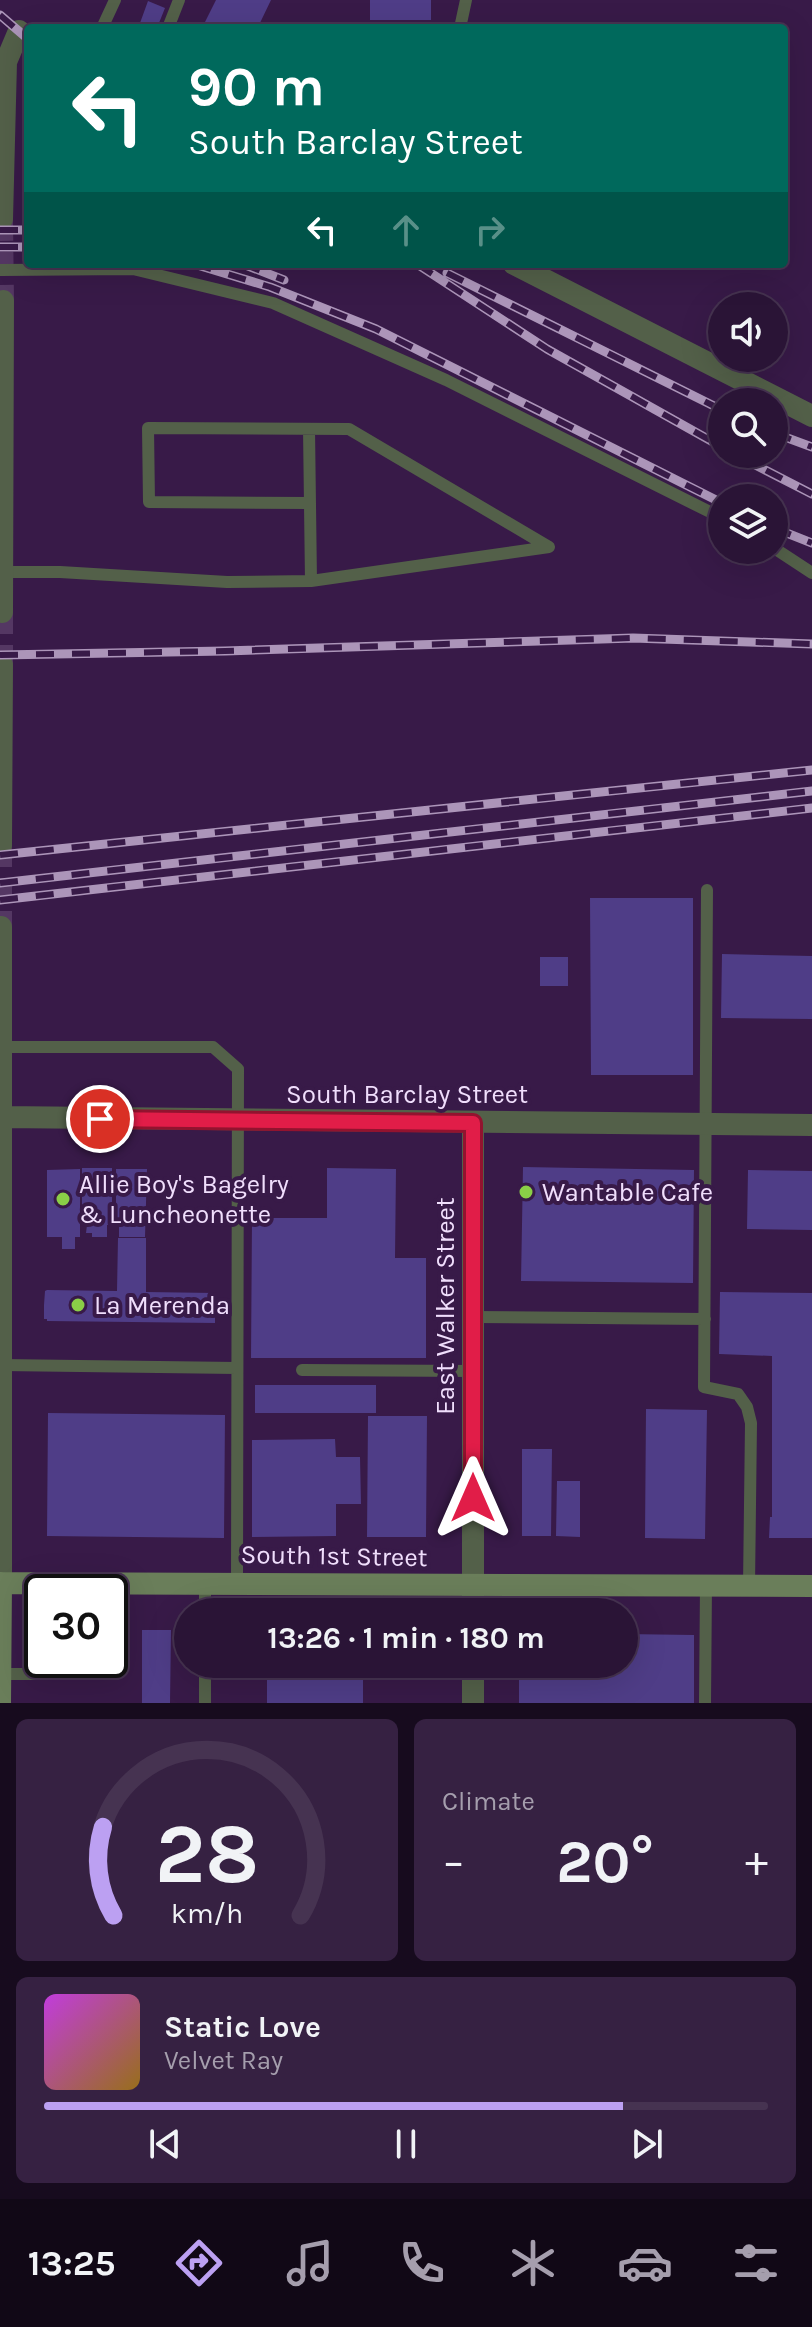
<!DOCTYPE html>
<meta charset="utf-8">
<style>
body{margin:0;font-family:Karla,sans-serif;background:#362142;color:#f1f3f6;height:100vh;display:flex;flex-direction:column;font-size:30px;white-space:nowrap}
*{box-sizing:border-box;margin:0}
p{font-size:26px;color:#a59ead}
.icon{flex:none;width:44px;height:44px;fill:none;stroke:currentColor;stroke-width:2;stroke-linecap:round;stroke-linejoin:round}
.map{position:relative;height:1703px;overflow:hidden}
.details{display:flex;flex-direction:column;gap:16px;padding:16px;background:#170b1e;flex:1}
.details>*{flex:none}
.banner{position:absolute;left:24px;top:24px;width:764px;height:244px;border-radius:8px;box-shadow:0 8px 32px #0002,0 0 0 2px #463351;background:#00695c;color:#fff;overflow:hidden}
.tools{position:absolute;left:708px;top:292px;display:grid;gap:16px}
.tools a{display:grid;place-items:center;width:80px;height:80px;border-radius:50%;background:#2a1436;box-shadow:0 8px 32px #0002,0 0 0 2px #463351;font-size:40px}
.speed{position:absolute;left:24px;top:1574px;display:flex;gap:16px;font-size:40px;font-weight:700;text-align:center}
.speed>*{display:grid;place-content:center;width:104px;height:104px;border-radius:50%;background:#2a1436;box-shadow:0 8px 32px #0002,0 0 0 2px #463351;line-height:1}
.speed .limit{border:4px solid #111;border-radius:12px;background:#fff;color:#111}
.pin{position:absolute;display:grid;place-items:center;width:68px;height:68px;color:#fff;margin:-34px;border:4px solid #fff;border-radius:50%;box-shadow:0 2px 8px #0007}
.me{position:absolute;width:88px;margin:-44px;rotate:0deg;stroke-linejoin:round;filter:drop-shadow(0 0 6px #0008)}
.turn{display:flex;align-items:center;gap:28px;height:168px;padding:0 32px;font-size:36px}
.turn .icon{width:104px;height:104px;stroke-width:2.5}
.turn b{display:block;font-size:56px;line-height:68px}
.lanes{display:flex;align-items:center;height:76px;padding:0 32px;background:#0003;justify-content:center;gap:40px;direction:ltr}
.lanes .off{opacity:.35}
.big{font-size:60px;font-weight:700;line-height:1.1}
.details .widget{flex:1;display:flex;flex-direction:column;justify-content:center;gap:12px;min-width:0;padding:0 28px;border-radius:12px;background:#362142}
.details .dial{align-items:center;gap:0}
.dial svg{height:208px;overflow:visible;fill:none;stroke:#463351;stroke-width:7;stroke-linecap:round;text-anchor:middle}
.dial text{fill:#f1f3f6;stroke:none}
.song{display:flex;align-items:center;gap:24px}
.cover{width:96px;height:96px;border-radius:12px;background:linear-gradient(135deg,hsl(290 70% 55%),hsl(40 70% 35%))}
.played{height:8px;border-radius:4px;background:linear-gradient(90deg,#bca0f2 80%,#463351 80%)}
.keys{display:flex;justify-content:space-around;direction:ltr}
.heat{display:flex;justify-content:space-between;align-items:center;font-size:44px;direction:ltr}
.details .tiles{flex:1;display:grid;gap:16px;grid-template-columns:1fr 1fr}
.widget:last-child{grid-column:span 2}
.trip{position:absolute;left:174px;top:1598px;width:464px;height:80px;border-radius:40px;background:#2a1436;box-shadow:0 8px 32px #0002,0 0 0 2px #463351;font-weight:700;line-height:80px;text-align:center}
.tab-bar{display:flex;height:128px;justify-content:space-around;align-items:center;background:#110816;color:#a59ead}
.tab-bar .icon{width:56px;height:56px}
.tab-bar .active{color:#bca0f2}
.tab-bar b{font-size:36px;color:#f1f3f6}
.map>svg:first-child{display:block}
.building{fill:#4f3d87}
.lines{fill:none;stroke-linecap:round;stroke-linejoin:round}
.minor-tunnel{stroke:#543763;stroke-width:22;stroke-dasharray:22 11;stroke-linecap:butt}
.service{stroke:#536049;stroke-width:12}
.minor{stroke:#536049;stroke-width:22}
.secondary{stroke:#6a7e5a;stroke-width:22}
.rail-casing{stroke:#ac95b9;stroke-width:9}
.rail{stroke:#381a48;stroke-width:6;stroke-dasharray:18;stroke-linecap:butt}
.route-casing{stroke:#92132f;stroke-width:20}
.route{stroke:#e11d48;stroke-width:14}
.poi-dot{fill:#8ace47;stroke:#381a48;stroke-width:3}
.labels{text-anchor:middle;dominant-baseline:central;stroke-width:8;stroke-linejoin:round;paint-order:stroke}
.street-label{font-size:26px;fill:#f0defc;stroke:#381a48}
.poi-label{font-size:26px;fill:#f0defc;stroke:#381a48;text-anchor:start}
</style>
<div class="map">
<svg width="812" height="1703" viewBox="0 0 812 1703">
<rect width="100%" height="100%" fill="#381a48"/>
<path class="building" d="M 216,0 L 271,0 L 259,25 L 267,28 L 202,28 Z
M 370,0 L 431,0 L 431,20 L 370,20 Z
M 148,1 L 165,8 L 157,28 L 140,23 Z
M 590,898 L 693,898 L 693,1075 L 591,1075 Z
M 722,954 L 812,956 L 812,1019 L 721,1018 Z
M 540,957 L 568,957 L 568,986 L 540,986 Z
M 523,1167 L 694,1170 L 693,1283 L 521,1281 Z
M 82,1168 L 112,1168 L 112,1225 L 107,1225 L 107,1237 L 92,1237 L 92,1233 L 86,1233 L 87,1225 L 82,1225 Z
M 327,1168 L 396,1169 L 395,1258 L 426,1258 L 426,1358 L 251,1358 L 252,1218 L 327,1218 Z
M 80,1169 L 80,1237 L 75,1237 L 75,1249 L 62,1249 L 62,1237 L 47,1237 L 47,1170 Z
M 116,1169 L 147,1169 L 145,1237 L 119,1237 L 119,1225 L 116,1225 Z
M 748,1170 L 812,1171 L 812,1230 L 747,1229 Z
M 118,1238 L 146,1238 L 146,1292 L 215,1293 L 215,1323 L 47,1321 L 47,1319 L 44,1319 L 44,1305 L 45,1291 L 47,1290 L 117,1291 Z
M 720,1292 L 812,1293 L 812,1538 L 769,1538 L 770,1517 L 772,1517 L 772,1356 L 719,1354 Z
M 255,1385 L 376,1385 L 376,1413 L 255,1413 Z
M 646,1409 L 707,1410 L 705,1539 L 645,1538 Z
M 48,1413 L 225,1415 L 224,1538 L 47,1536 Z
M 368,1416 L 427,1416 L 426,1537 L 367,1537 Z
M 335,1439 L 336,1457 L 360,1457 L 361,1504 L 336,1504 L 336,1536 L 252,1537 L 252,1440 Z
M 522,1449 L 552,1449 L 551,1536 L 522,1536 Z
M 557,1481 L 580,1481 L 580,1537 L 556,1536 Z
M 142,1630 L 171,1630 L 170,1703 L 142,1703 Z
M 624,1634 L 694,1635 L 694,1703 L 519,1703 L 519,1664 L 624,1664 Z
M 267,1664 L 363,1664 L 363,1703 L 267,1703 Z"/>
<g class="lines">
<path class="minor-tunnel" d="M 2,219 L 3,301
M 2,612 L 2,665
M 1,845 L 1,927"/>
<path class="service" d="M 102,28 L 115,0
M 168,28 L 179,0
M 460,28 L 466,0
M 0,270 L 133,269 L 273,303 L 446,380 L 722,518
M 309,429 L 311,581
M 774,548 L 812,573
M 2,572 L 60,572 L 227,582 L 311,581 L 549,547 L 349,429 L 148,428 L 149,502 L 310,503
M 707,890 L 704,1387 L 738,1394 L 747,1407 L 751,1423 L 749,1586
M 1,1047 L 213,1047 L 238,1069 L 237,1583
M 473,1317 L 705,1319
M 1,1365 L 237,1368
M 302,1370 L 473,1371
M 205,1583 L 205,1612
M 205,1664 L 205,1703
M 1,1674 L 116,1674 L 117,1583
M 705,1703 L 706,1585"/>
<path class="minor" d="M 2,219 L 6,62 L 19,31
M 514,264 L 812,416
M 2,612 L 3,301
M 1,845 L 2,665
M 1,927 L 1,1583
M 1,1117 L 812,1125
M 473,1123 L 473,1612
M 473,1664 L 473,1703"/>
<path class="secondary" d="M 0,1583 L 812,1586
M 0,1703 L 1,1583"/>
<defs>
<path id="rail" d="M 0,15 L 28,39
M 0,230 L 28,230
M 0,247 L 28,247
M 194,264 L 270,287 L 376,329 L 722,503
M 243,264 L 284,280
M 417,264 L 547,349 L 722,447
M 447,273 L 722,410
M 774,433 L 812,447
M 734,454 L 812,494
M 774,528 L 812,543
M 0,655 L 225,651 L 633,638 L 812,644
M 0,855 L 812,770
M 0,883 L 812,791
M 0,900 L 812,808"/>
</defs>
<use href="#rail" class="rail-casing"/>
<use href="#rail" class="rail"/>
</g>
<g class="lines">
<defs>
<path id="route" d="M 100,1119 L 473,1123 L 473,1498"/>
</defs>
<use href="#route" class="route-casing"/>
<use href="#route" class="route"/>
</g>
<g class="poi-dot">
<circle cx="526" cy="1192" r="8"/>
<circle cx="63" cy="1199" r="8"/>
<circle cx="78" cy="1305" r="8"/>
</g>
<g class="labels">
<g class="street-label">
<text x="407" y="1094">South Barclay Street</text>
<text transform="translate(445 1306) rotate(-90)">East Walker Street</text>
<text transform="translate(334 1556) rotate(1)">South 1st Street</text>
</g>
<g class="poi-label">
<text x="79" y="1184">Allie Boy's Bagelry<tspan x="79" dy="30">&amp; Luncheonette</tspan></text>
<text x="542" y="1192">Wantable Cafe</text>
<text x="94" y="1305">La Merenda</text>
</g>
</g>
</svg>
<div class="tools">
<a><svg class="icon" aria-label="sound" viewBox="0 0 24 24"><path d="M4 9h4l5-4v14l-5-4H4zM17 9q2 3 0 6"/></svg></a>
<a><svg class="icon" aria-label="search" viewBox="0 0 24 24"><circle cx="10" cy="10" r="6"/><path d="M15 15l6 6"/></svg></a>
<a><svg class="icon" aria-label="layers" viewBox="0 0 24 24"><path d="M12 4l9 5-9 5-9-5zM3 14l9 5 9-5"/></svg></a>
</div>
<div class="speed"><div class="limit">30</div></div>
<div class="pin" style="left:100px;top:1119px;background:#d93025"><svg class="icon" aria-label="arrive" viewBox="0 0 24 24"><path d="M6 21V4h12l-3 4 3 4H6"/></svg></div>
<svg class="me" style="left:473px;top:1498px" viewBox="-20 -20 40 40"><path d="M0-17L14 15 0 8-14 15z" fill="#e11d48" stroke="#fff" stroke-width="4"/></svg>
<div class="trip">13:26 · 1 min · 180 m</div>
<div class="banner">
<div class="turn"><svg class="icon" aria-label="left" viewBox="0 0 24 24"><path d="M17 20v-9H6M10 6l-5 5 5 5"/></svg><div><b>90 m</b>South Barclay Street</div></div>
<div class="lanes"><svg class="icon" aria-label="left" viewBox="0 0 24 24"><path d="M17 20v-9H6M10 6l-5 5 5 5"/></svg><svg class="icon off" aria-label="ahead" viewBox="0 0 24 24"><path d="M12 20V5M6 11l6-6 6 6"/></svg><svg class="icon off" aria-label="right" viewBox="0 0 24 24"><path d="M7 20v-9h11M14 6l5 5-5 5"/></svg></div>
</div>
</div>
<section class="details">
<div class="tiles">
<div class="widget dial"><svg viewBox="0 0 100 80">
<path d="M14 69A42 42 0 1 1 86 69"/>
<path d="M14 69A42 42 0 0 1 10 35" stroke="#bca0f2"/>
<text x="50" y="56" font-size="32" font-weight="700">28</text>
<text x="50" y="72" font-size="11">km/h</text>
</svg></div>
<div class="widget"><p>Climate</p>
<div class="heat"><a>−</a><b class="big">20°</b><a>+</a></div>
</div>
<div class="widget">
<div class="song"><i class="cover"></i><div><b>Static Love</b><p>Velvet Ray</p></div></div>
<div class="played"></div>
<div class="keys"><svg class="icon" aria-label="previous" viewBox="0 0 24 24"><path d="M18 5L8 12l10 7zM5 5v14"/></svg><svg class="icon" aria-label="pause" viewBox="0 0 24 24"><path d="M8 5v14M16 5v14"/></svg><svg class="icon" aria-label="next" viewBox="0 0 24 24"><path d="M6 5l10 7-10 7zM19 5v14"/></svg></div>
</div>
</div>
</section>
<nav class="tab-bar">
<b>13:25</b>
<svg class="icon active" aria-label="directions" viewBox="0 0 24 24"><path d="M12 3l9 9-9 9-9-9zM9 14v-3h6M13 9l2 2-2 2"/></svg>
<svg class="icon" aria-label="music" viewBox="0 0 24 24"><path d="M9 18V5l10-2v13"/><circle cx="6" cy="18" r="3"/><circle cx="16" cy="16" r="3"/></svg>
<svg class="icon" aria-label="phone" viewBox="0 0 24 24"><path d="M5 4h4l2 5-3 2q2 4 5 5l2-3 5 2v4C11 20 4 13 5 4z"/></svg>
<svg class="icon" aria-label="climate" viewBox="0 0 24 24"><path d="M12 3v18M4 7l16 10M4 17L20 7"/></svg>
<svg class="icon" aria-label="car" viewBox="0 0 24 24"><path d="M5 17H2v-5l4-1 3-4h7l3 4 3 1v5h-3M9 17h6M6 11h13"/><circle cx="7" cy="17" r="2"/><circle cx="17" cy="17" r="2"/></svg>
<svg class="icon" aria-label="filters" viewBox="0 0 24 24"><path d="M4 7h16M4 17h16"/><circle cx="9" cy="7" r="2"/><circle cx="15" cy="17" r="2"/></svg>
</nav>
